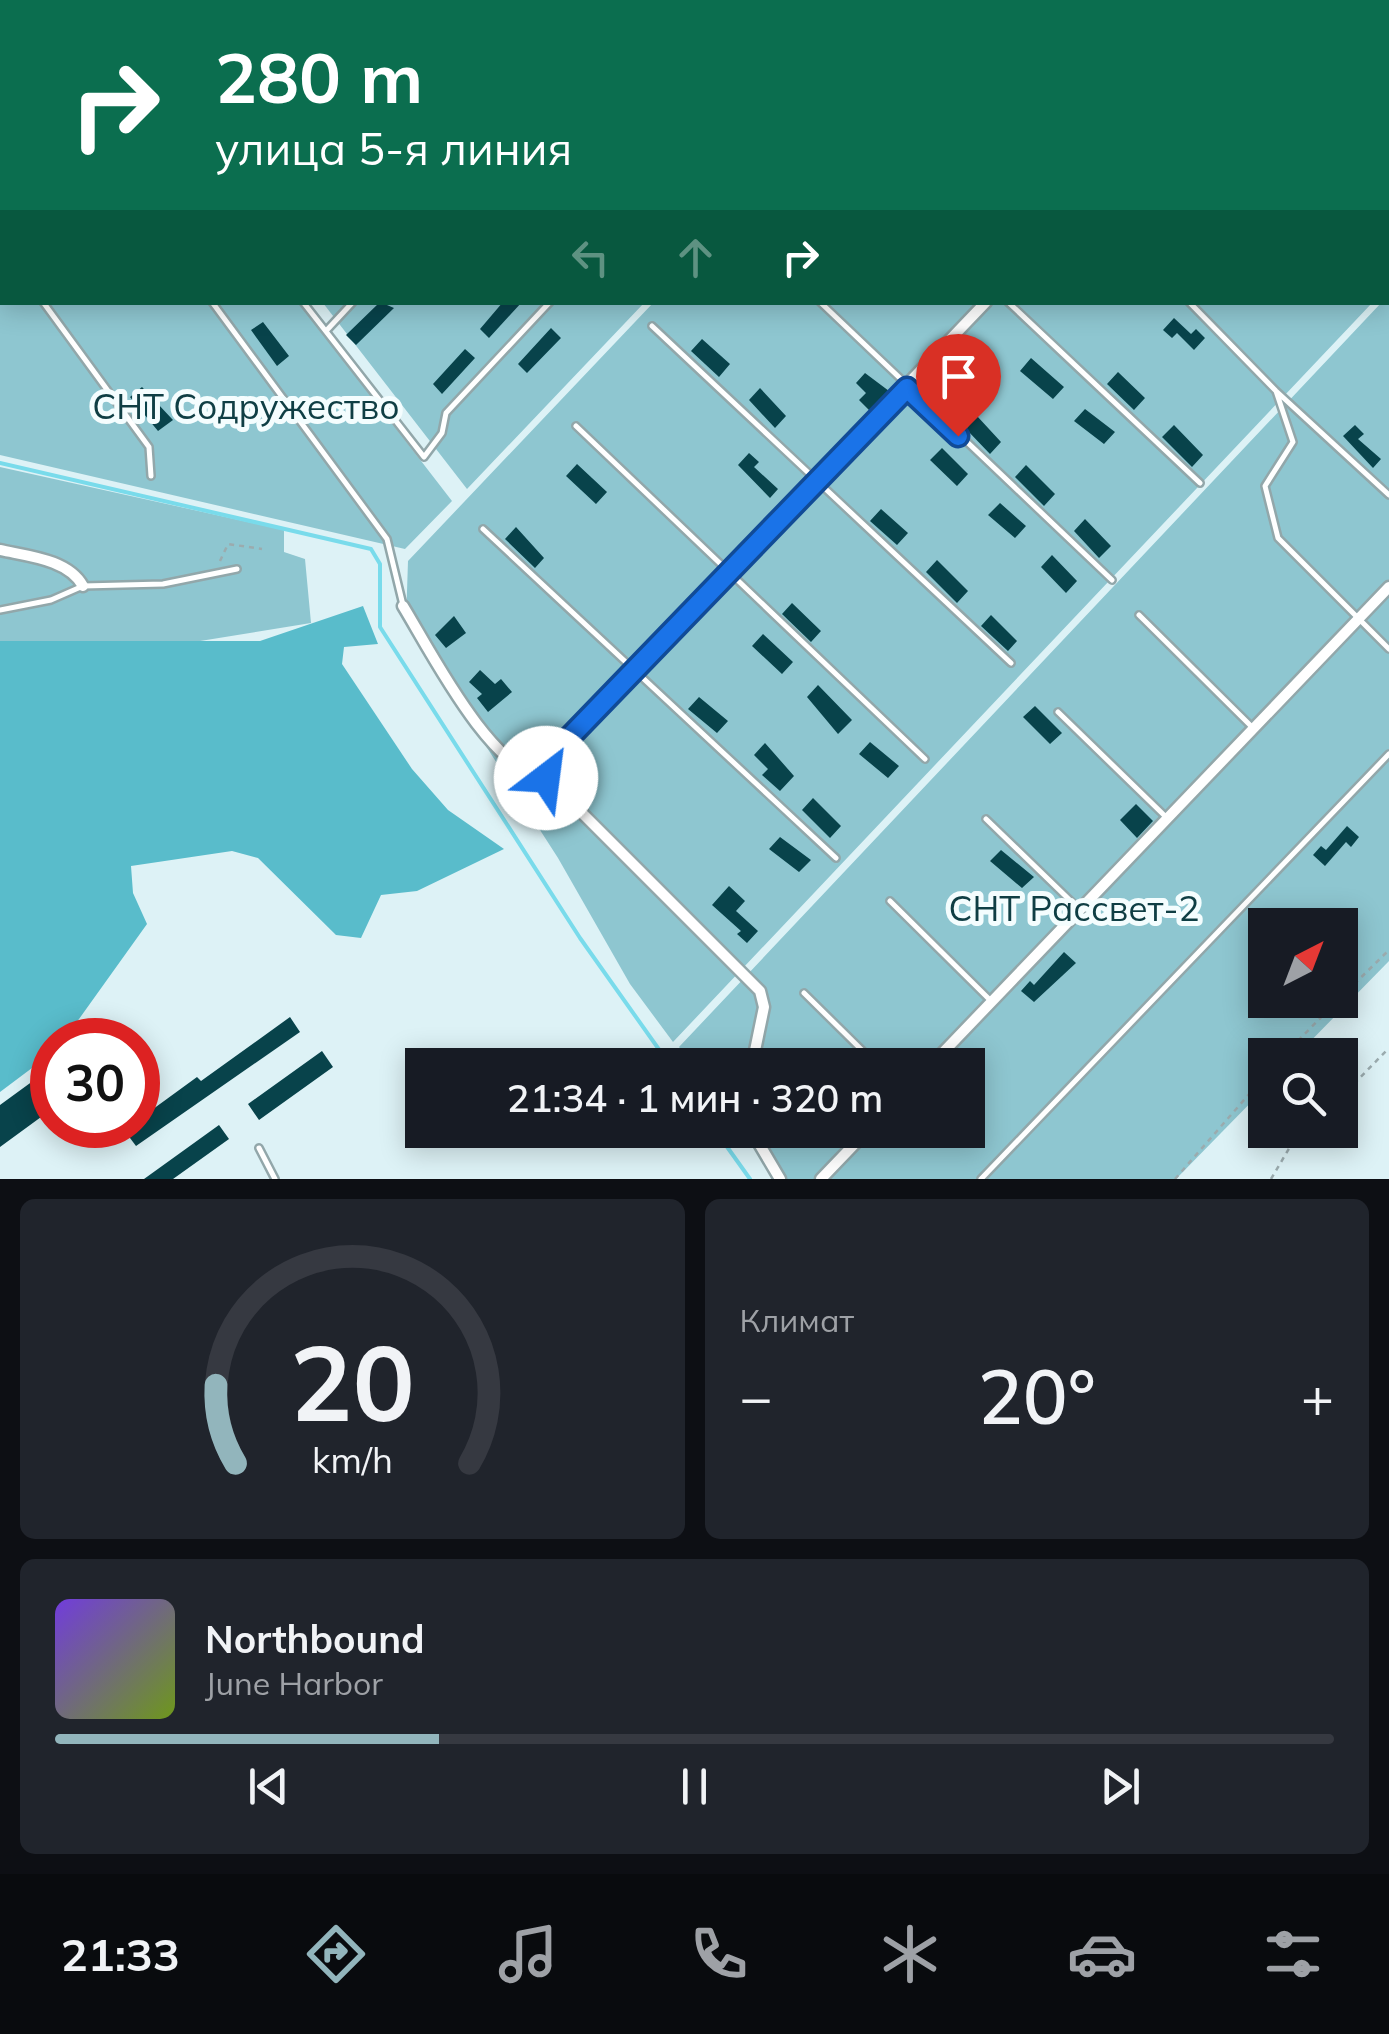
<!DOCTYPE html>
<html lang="ru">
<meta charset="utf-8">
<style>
body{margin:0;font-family:Mulish,sans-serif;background:#20242c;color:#f1f3f6;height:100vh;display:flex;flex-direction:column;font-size:38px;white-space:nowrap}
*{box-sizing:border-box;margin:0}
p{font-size:32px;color:#9ea1a6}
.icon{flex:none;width:55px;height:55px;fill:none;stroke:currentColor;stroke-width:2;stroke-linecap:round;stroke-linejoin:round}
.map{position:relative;height:1179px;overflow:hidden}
.sheet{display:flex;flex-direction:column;gap:20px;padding:20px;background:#0d0f14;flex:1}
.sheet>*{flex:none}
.hud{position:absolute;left:0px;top:0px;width:1390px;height:305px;box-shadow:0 5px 25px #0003;background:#0b6e4f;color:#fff;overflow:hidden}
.needle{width:65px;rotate:42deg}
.fabs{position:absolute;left:1248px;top:908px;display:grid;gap:20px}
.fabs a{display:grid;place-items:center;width:110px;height:110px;border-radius:0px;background:#171b24;box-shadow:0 5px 25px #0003;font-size:50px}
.speed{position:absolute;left:30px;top:1018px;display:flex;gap:20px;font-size:50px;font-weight:700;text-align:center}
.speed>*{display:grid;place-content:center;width:130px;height:130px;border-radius:50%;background:#171b24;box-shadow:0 5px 25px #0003;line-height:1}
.speed .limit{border:15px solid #d22;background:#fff;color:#111}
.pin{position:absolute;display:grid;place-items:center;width:85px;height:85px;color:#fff;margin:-102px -42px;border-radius:50% 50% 50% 0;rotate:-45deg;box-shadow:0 0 10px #0007}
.pin .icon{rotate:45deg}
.me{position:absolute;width:110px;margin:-55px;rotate:30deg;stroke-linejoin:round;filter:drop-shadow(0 0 8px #0008)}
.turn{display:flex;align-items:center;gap:35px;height:210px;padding:0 50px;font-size:45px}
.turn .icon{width:130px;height:130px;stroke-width:2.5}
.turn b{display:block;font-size:70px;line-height:85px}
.lanes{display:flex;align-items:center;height:95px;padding:0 50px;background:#0003;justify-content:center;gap:50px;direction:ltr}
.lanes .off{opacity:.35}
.big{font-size:75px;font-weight:600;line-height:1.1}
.sheet .tile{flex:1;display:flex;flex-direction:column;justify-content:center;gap:15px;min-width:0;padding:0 35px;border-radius:15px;background:#20242c}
.sheet .dial{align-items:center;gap:0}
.dial svg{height:260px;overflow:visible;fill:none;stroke:#363941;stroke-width:7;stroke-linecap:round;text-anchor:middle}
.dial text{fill:#f1f3f6;stroke:none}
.song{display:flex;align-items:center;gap:30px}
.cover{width:120px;height:120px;border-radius:15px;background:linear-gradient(135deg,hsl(260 70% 55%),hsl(80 70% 35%))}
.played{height:10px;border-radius:5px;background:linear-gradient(90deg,#92b5bc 30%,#363941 30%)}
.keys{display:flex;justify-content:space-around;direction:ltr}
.heat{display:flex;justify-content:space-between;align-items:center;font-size:55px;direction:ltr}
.sheet .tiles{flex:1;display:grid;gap:20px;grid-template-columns:1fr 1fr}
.tile:last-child{grid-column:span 2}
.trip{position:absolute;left:405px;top:1048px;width:580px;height:100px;border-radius:0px;background:#171b24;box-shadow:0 5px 25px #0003;font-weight:600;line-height:100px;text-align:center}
.tabs{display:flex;height:160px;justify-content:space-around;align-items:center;background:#090b0e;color:#9ea1a6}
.tabs .icon{width:70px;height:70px}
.tabs .current{color:#92b5bc}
.tabs b{font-size:45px;color:#f1f3f6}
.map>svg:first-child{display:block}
.green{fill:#8ec6d0;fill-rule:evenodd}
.forest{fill:#59bccb}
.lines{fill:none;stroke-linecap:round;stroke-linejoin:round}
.stream{stroke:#79dbeb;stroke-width:4}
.building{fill:#08434b}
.lane-casing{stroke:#92a7aa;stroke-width:10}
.street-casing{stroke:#92a7aa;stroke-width:15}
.path{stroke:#9babae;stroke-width:2.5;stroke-dasharray:5 5;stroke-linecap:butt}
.lane{stroke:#fff;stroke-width:5}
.street{stroke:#fff;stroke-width:10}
.route-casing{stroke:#114b97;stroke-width:25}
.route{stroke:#1a73e8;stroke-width:18}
.labels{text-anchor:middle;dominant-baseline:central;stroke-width:10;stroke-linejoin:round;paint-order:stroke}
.park-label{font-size:35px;fill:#0f3e44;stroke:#f4fdfe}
</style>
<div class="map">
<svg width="1389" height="1179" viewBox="0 0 1389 1179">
<rect width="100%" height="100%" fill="#ddf2f6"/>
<path class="green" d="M 0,0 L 68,2 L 2,2 L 2,302 L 299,303 L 452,501 L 405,549 L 0,455 Z
M 91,0 L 690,0 L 692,2 L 93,2 Z
M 941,0 L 1389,0 L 1389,284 L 1388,2 Z
M 1389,294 L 1389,961 L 1297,1055 L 1265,1055 L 1265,1088 L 1176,1179 L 787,1179 L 747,1130 L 968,1130 L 968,1065 L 694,1065 L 679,1047 L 1381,303 L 1388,302 ZM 1265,925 L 1340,925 L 1340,1000 L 1265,1000 Z
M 323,303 L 644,303 L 467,489 Z
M 653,303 L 1372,303 L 673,1042 L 630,984 L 558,858 L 406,622 L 408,561 Z
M 0,467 L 284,530 L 284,552 L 305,559 L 311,623 L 163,647 L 0,643 Z"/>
<path class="forest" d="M 363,606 L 378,644 L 344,647 L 342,664 L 412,769 L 448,810 L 504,849 L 417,891 L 381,895 L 361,938 L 336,935 L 258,858 L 232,851 L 131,866 L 133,893 L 147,924 L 64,1040 L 52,1040 L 52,1053 L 0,1092 L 0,641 L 260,641 Z"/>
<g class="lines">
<path class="stream" d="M 0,463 L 371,549 L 380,564 L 380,627 L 580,938 L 670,1065
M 715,1130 L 750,1179"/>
</g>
<path class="building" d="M 380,302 L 394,308 L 356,345 L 346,335 Z
M 503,302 L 522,302 L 489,338 L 480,329 Z
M 1174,318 L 1191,334 L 1196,329 L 1205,338 L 1194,350 L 1177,333 L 1172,338 L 1163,330 Z
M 263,322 L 289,356 L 277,366 L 251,330 Z
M 551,328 L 561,338 L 527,373 L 518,364 Z
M 702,339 L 730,364 L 719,377 L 691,351 Z
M 465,349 L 475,358 L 442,394 L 433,384 Z
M 1031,358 L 1064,387 L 1053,399 L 1020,371 Z
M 1118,372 L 1145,398 L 1134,410 L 1107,384 Z
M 865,373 L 889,391 L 870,411 L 859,400 L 866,393 L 856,383 Z
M 142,387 L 173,420 L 158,431 L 130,397 Z
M 760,388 L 786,416 L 775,428 L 749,400 Z
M 1085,409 L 1115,432 L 1104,444 L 1074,421 Z
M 977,416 L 1001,442 L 990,454 L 966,429 Z
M 1174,425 L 1203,455 L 1192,467 L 1162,437 Z
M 1355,425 L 1364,434 L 1358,439 L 1381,459 L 1373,468 L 1343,436 Z
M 942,448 L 968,474 L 957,486 L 930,460 Z
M 749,453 L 759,462 L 754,467 L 778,489 L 770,498 L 738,465 Z
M 577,464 L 607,492 L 596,504 L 566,476 Z
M 1026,465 L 1055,494 L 1044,506 L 1015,477 Z
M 1000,503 L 1026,526 L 1015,538 L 988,515 Z
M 881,509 L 908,533 L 897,545 L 870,521 Z
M 1085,519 L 1111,546 L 1099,558 L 1074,531 Z
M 516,527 L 544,558 L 535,568 L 505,539 Z
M 1052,555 L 1077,581 L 1066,593 L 1041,567 Z
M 937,560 L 968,591 L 957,603 L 926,572 Z
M 792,603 L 821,631 L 811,642 L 782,614 Z
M 991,615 L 1017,641 L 1008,651 L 981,626 Z
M 454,616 L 466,633 L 446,648 L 435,635 Z
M 763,634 L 793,662 L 782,674 L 752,646 Z
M 480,670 L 495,684 L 501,679 L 512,692 L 488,712 L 477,698 L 482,694 L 469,682 Z
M 818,685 L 852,720 L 838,734 L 807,697 Z
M 699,697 L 728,721 L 717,733 L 688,709 Z
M 1035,706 L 1062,733 L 1050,744 L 1023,717 Z
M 870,742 L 899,766 L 888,778 L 859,754 Z
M 765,743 L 794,776 L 780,791 L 762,775 L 768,769 L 754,755 Z
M 813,798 L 841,826 L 830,838 L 802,810 Z
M 1136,804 L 1153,821 L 1137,838 L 1120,820 Z
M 1347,826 L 1359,837 L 1351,847 L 1346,842 L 1325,866 L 1313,855 L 1321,846 L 1326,850 Z
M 780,837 L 811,860 L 799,872 L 769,849 Z
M 1001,850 L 1034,877 L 1022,888 L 990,861 Z
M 729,886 L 745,901 L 736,911 L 758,931 L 747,943 L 737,934 L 741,931 L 712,905 Z
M 1064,952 L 1076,963 L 1034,1002 L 1021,991 L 1030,981 L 1034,985 Z
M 290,1017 L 300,1032 L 136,1146 L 124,1130 L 138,1125 L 138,1120 L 197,1077 L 201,1081 Z
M 322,1051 L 333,1067 L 259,1120 L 248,1104 Z
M 48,1070 L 52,1077 L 52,1109 L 0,1147 L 0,1105 Z
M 219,1125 L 229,1139 L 173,1179 L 144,1179 Z"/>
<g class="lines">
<defs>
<path id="lane" d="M 72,0 L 74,2
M 701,0 L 703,2
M 1071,0 L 1074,2
M 1263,0 L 1266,2
M 239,2 L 241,0
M 436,2 L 439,0
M 633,2 L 636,0
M 828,2 L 831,0
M 0,28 L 2,32
M 1388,124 L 1389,125
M 0,246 L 2,250
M 43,302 L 149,447 L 151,476
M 212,302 L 387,539 L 403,605
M 303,302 L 424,457 L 442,433 L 446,413 L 550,302
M 820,302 L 1112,580
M 1008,302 L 1200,483
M 1189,302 L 1276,391 L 1389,495
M 652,326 L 1011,663
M 326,331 L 353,302
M 1276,391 L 1293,442 L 1265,486 L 1278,538 L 1389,649
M 576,426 L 925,759
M 483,529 L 836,858
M 0,610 L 51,600 L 83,586 L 163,584 L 237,569
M 1139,615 L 1253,728
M 1058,712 L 1167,818
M 986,819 L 1080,910
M 890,901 L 990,1000
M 804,993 L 877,1065
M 259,1148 L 275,1179
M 981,1179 L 1389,754"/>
<path id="street" d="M 681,0 L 683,2
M 1272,2 L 1275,0
M 0,550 C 27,556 68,559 83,586
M 403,606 C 430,650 493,775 546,777 L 760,991 L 764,1007 L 752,1065
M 546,777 L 547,764 L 564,743 L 986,302
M 931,1065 L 1389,587
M 751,1130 L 780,1179
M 821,1179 L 868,1130"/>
</defs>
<use href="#lane" class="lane-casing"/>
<use href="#street" class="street-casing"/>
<path class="path" d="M 220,561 L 228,544 L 262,549
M 1340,998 L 1389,950
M 1284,1055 L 1338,1000
M 1340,1098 L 1389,1048
M 1175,1179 L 1265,1076
M 1271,1179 L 1300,1130"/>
<use href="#lane" class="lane"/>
<use href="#street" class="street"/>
</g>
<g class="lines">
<defs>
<path id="route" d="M 546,778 L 547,764 L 564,743 L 907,388 L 958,436"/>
</defs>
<use href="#route" class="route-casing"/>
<use href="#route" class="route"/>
</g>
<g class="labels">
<g class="park-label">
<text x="246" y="406">СНТ Содружество</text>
<text x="1074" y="908">СНТ Рассвет-2</text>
</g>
</g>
</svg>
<div class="fabs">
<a><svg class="needle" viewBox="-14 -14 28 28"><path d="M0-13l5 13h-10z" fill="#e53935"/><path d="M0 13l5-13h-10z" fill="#9ea1a6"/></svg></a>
<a><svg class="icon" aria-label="search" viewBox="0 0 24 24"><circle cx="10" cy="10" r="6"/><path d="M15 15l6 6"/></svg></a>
</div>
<div class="speed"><div class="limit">30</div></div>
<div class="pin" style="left:958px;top:436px;background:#d93025"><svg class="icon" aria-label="arrive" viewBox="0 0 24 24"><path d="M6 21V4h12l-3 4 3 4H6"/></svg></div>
<svg class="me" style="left:546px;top:778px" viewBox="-20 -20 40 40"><circle r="19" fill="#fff"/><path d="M0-13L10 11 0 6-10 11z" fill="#1a73e8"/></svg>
<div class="trip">21:34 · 1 мин · 320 m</div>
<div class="hud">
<div class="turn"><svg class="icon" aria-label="right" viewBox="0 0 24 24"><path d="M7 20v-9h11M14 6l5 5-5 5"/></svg><div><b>280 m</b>улица 5-я линия</div></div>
<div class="lanes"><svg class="icon off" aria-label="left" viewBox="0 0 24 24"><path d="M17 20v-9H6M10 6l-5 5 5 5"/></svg><svg class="icon off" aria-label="ahead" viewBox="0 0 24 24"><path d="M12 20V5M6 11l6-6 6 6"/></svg><svg class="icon" aria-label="right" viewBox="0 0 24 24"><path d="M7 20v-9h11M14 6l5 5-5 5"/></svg></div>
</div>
</div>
<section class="sheet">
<div class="tiles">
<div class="tile dial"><svg viewBox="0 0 100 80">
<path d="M14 69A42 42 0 1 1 86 69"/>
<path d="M14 69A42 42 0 0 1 8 45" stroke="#92b5bc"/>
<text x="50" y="56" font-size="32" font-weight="700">20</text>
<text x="50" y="72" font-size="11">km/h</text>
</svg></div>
<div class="tile"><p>Климат</p>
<div class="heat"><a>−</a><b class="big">20°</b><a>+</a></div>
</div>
<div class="tile">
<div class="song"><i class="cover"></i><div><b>Northbound</b><p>June Harbor</p></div></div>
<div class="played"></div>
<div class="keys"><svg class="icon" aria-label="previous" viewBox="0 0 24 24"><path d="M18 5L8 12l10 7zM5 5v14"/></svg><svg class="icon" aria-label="pause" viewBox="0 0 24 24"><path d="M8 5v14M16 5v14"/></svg><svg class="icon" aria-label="next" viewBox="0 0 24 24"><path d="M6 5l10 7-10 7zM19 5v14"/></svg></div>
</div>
</div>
</section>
<nav class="tabs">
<b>21:33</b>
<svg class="icon current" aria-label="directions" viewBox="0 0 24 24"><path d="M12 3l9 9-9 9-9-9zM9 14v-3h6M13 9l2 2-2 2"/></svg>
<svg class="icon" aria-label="music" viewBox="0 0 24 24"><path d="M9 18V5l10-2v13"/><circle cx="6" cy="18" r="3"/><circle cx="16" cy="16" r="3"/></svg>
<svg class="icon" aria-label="phone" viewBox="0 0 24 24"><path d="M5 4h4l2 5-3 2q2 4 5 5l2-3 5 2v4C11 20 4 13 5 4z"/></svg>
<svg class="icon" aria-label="climate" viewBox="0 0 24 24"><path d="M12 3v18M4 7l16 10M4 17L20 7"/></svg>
<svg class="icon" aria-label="car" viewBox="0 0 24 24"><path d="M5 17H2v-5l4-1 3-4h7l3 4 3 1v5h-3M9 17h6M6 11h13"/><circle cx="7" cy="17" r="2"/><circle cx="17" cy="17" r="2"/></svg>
<svg class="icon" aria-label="filters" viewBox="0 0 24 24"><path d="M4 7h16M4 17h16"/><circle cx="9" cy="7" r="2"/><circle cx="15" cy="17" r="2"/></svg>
</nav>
